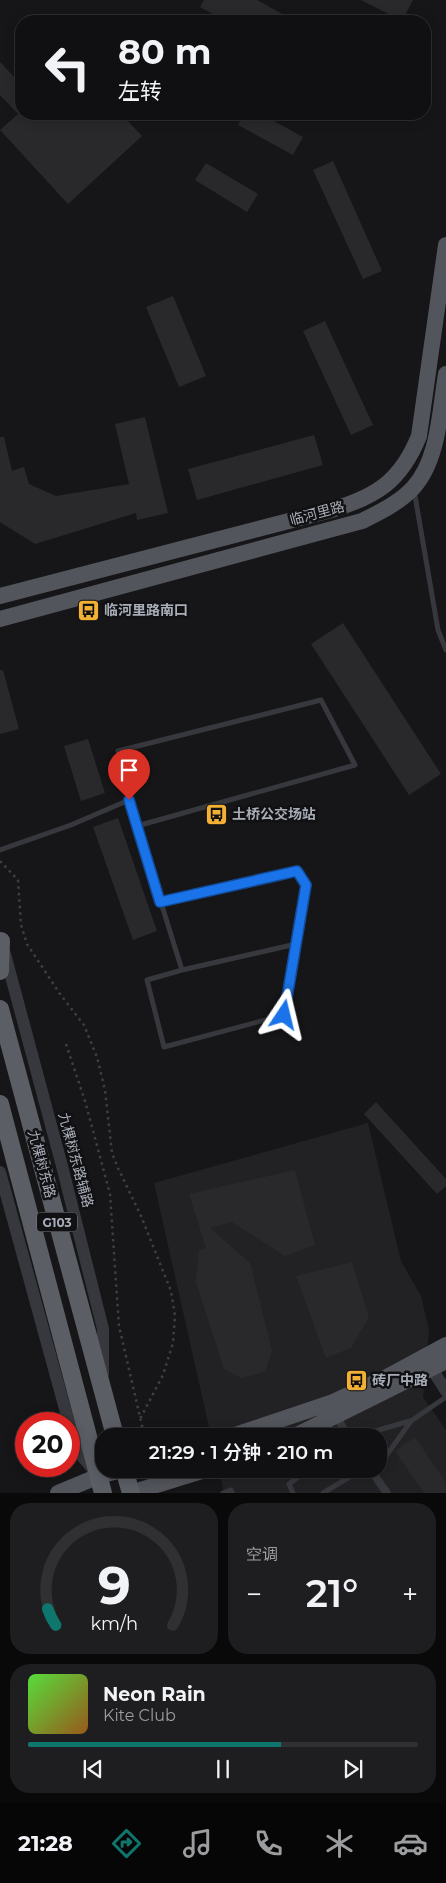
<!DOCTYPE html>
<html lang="zh">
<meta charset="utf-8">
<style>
body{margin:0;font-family:Montserrat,"Noto Sans SC",sans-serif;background:#1e1e20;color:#f1f3f6;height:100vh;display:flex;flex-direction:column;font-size:19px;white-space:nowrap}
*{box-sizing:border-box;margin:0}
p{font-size:16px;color:#9c9d9f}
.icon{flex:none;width:28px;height:28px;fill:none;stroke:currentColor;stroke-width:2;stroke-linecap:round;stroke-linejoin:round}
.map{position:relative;height:1493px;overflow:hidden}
.details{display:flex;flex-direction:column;gap:10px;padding:10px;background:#09090a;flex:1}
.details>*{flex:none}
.top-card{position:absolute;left:15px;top:15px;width:416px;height:105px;border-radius:20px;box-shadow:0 2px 12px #0003,0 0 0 1px #303032;background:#101012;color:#f1f3f6;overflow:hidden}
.speed{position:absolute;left:15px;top:1412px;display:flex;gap:10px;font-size:25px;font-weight:700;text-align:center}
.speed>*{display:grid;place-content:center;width:65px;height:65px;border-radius:50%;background:#101012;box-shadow:0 2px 12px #0003,0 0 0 1px #303032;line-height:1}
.speed .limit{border:8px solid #d22;background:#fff;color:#111}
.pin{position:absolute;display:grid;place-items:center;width:42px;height:42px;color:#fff;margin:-51px -21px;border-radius:50% 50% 50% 0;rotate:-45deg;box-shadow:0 0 5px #0007}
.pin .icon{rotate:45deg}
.me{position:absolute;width:55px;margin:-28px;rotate:10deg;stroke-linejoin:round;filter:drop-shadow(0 0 4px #0008)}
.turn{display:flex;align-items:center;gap:18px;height:105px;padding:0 20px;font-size:22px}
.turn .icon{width:65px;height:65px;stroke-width:2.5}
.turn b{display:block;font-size:35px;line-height:42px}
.big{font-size:38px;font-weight:600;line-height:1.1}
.details .tile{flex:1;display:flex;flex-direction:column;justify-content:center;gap:8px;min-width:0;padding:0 18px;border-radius:20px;background:#1e1e20}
.details .dial{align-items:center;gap:0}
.dial svg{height:130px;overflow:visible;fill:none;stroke:#303032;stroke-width:7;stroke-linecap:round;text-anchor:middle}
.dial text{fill:#f1f3f6;stroke:none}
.song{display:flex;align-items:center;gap:15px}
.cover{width:60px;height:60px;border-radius:8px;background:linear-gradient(135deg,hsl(110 70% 55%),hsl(30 70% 35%))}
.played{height:5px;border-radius:2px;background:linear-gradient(90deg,#0f766e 65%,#303032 65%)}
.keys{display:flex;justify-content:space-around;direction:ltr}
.heat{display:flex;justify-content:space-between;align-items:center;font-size:28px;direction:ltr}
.details .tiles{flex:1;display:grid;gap:10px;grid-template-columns:1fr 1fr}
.tile:last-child{grid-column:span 2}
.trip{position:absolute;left:95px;top:1428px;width:292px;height:50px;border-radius:20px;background:#101012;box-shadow:0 2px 12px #0003,0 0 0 1px #303032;font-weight:600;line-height:50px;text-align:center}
.tab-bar{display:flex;height:80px;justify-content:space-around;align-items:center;background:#060607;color:#9c9d9f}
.tab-bar .icon{width:35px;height:35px}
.tab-bar .on{color:#0f766e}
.tab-bar b{font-size:22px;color:#f1f3f6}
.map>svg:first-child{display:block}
.built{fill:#222225}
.building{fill:#29292c}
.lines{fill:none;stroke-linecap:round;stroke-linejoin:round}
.path{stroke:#3d3f44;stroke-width:2.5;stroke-dasharray:2.5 4;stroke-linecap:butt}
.service{stroke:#37383d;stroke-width:5}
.pedestrian{stroke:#37383d;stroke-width:8}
.tertiary{stroke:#37383d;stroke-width:12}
.primary{stroke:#53555c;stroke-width:16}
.trunk{stroke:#5b5e65;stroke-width:18}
.route-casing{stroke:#114b97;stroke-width:12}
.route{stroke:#1a73e8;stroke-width:9}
.labels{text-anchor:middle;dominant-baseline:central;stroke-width:5;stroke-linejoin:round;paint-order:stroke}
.shield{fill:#111113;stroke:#7b7e86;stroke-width:1}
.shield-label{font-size:12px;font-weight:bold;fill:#a8adb8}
.street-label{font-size:14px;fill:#a8adb8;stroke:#111113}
.poi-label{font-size:14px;font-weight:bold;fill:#a8adb8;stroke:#111113;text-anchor:start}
</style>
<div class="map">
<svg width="446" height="1493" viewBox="0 0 446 1493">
<rect width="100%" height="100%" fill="#161618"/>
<path class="built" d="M 368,1123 L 401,1261 L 421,1296 L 429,1330 L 423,1397 L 446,1430 L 446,1493 L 224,1493 L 219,1469 L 379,1469 L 379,1436 L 211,1436 L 154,1183 Z"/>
<path class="building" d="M 204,0 L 257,0 L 295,21 L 225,21 L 200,7 Z
M 361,0 L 413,0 L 402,21 Z
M 0,62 L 21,84 L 21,114 L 121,114 L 142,136 L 68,204 L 0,130 L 18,114 L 0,95 Z
M 244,114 L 261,114 L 303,137 L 293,155 L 238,125 Z
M 333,161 L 382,271 L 363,279 L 313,170 Z
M 206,163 L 258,194 L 247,212 L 195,180 Z
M 173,296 L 206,376 L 179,387 L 146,307 Z
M 325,321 L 373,425 L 351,435 L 303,331 Z
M 145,417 L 168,513 L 137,520 L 136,513 L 35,544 L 0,522 L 0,437 L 4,437 L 12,471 L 24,467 L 29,484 L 56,496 L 129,484 L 115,424 Z
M 314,435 L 323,465 L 197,500 L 188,469 Z
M 343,623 L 441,774 L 409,795 L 311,644 Z
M 0,670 L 3,670 L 19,729 L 0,734 Z
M 88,739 L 105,793 L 81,801 L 64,746 Z
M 118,818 L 157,931 L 133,940 L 93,827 Z
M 376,1102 L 446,1179 L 446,1186 L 437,1194 L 364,1114 Z
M 295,1170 L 315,1245 L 285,1256 L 232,1222 L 210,1228 L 250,1263 L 272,1351 L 265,1372 L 241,1378 L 224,1369 L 196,1282 L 199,1250 L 206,1248 L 189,1194 Z
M 352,1262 L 369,1317 L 351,1348 L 326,1358 L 296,1276 Z
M 415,1437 L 446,1483 L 446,1493 L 424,1493 L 395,1451 Z"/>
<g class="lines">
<path class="path" d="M 0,861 L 18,880 L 21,925 L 27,944 L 60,994 L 84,1025 L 97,1057 L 105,1090 L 112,1153 L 118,1168 L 141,1216 L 171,1291 L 175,1316 L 173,1343 L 163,1375 L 140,1419
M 66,1044 L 85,1101 L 110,1194 L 119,1326 L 143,1430"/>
<path class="service" d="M 414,490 L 438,630 L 446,650
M 129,800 L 118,751 L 321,700 L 355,765 L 137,826
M 0,850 L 71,825 L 129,800 L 182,970 L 296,944 L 306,885 L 297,871 L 160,901
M 182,970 L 147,980 L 164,1047 L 284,1015 L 296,944
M 358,1436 L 410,1421
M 379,1460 L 386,1456 L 411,1421 L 446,1397
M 223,1493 L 231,1490 L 232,1493
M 293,1493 L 289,1484 L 309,1469
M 323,1493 L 363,1469"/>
<path class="pedestrian" d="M 336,1416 L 348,1436
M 370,1469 L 387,1493"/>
<path class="tertiary" d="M 5,954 L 62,1166 L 103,1329 L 103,1374
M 0,1172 L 76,1449 L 95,1472
M 432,1369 L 446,1391"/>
<path class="primary" d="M 0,596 L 331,510 C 376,497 401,481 419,436 L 446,245
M 0,619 L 362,521 C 380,512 399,503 413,488 C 439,460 440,409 446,374
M 232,1436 L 333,1402 L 385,1378 L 446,1345
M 295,1436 L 446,1361
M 58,1493 L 99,1476 L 125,1469
M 131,1493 L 208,1469"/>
<path class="trunk" d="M 0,971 L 1,941
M 0,1009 L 115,1436
M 0,1104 L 103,1493
M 124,1469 L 131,1493"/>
</g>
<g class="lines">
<defs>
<path id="route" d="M 129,800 L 160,902 L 297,871 L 306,885 L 284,1015"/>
</defs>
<use href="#route" class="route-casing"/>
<use href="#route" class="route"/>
</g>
<defs>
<symbol id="bus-square" viewBox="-11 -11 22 22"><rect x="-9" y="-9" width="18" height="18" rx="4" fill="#f2b134" stroke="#111113"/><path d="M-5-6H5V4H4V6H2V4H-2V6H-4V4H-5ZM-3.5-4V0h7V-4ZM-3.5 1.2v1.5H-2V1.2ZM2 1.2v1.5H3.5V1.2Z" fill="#111"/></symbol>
</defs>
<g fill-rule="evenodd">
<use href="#bus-square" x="76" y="598" width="25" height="25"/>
<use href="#bus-square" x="204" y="802" width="25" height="25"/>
<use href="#bus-square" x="344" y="1368" width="25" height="25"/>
</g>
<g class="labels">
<rect class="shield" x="37" y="1212.5" width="40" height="19" rx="4"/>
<g class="shield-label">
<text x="57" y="1222">G103</text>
</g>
<g class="street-label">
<text transform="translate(317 513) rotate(-15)">临河里路</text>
<text transform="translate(76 1160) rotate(75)">九棵树东路辅路</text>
<text transform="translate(42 1164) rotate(75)">九棵树东路</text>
</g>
<g class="poi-label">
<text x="104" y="610">临河里路南口</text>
<text x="232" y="814">土桥公交场站</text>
<text x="372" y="1380">砖厂中路</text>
</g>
</g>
</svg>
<div class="speed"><div class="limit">20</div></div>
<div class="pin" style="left:129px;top:800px;background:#d93025"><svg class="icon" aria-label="arrive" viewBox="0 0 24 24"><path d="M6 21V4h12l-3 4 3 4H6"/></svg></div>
<svg class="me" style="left:284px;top:1015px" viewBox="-20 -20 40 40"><path d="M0-17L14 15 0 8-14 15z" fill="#1a73e8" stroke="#fff" stroke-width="4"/></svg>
<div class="trip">21:29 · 1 分钟 · 210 m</div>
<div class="top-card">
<div class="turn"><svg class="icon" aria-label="left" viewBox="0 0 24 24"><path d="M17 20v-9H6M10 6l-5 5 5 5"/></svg><div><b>80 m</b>左转</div></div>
</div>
</div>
<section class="details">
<div class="tiles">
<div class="tile dial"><svg viewBox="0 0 100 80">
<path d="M14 69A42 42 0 1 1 86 69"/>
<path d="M14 69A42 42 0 0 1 9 59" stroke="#0f766e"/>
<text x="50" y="56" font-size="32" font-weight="700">9</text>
<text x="50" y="72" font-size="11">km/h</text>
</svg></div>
<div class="tile"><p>空调</p>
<div class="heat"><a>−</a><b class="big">21°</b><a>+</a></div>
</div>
<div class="tile">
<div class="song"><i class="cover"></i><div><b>Neon Rain</b><p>Kite Club</p></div></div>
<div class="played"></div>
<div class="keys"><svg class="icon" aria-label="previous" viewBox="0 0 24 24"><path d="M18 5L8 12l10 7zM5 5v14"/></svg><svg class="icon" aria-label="pause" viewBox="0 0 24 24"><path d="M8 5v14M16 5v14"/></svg><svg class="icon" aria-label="next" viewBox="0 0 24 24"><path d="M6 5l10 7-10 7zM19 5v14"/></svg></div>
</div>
</div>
</section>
<nav class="tab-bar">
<b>21:28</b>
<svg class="icon on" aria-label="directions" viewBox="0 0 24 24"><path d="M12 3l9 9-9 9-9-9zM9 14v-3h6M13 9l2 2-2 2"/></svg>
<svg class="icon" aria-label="music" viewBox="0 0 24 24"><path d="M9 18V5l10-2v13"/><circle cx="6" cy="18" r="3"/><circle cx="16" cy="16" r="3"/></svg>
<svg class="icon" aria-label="phone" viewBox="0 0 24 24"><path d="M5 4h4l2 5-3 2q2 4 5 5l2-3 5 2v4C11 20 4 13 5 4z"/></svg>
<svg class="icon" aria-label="climate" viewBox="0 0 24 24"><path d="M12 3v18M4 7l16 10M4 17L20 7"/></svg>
<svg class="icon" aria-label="car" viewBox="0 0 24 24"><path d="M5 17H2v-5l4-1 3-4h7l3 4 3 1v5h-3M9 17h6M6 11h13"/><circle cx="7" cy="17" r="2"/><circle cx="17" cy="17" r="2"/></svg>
</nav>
